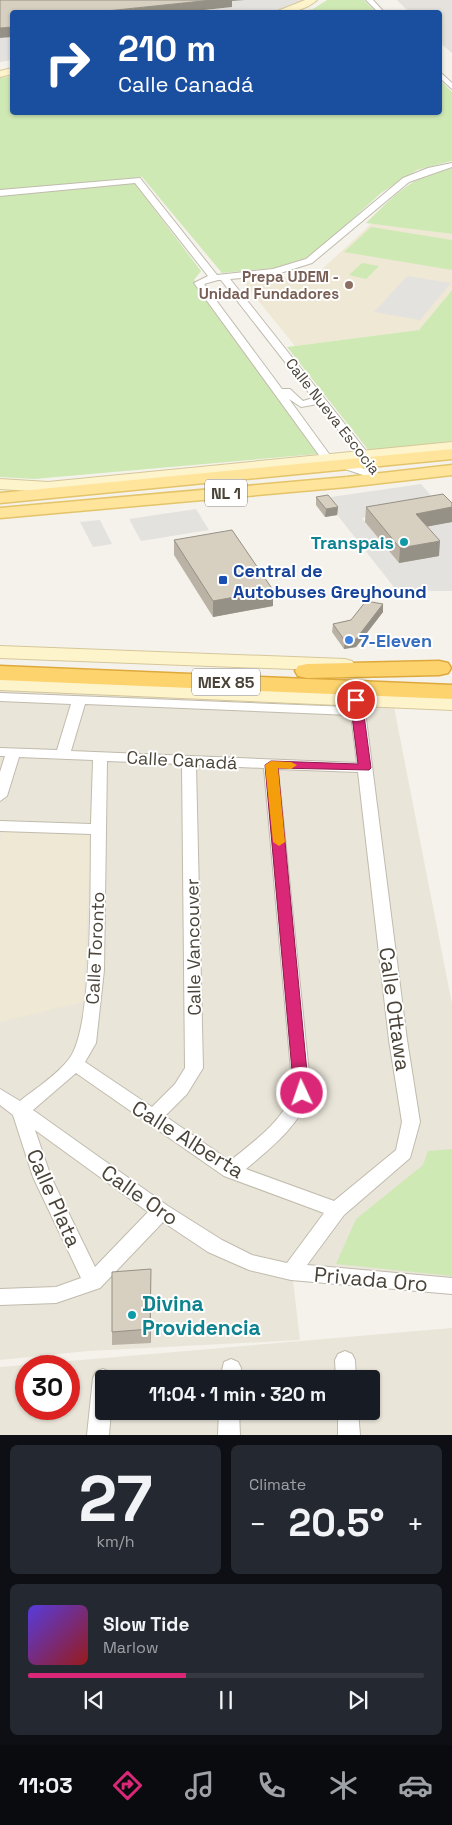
<!DOCTYPE html>
<meta charset="utf-8">
<style>
body{margin:0;font-family:"Space Grotesk",sans-serif;background:#242831;color:#f1f3f6;height:100vh;display:flex;flex-direction:column;font-size:19px;white-space:nowrap}
*{box-sizing:border-box;margin:0}
p{font-size:16px;color:#9ea1a6}
.icon{flex:none;width:28px;height:28px;fill:none;stroke:currentColor;stroke-width:2;stroke-linecap:round;stroke-linejoin:round}
.map{position:relative;height:1435px;overflow:hidden}
.panel{display:flex;flex-direction:column;gap:10px;padding:10px;background:#0d0f14;flex:1}
.panel>*{flex:none}
.top-card{position:absolute;left:10px;top:10px;width:432px;height:105px;border-radius:5px;box-shadow:0 1px 4px #0004;background:#1a4fa0;color:#fff;overflow:hidden}
.speed{position:absolute;left:15px;top:1355px;display:flex;gap:10px;font-size:25px;font-weight:700;text-align:center}
.speed>*{display:grid;place-content:center;width:65px;height:65px;border-radius:50%;background:#171b24;box-shadow:0 1px 4px #0004;line-height:1}
.speed .limit{border:8px solid #d22;background:#fff;color:#111}
.pin{position:absolute;display:grid;place-items:center;width:42px;height:42px;color:#fff;margin:-21px;border:2px solid #fff;border-radius:50%;box-shadow:0 1px 5px #0007}
.me{position:absolute;width:55px;margin:-28px;rotate:357deg;stroke-linejoin:round;filter:drop-shadow(0 0 4px #0008)}
.turn{display:flex;align-items:center;gap:18px;height:105px;padding:0 25px;font-size:22px}
.turn .icon{width:65px;height:65px;stroke-width:2.5}
.turn b{display:block;font-size:35px;line-height:42px}
.big{font-size:38px;font-weight:700;line-height:1.1}
.panel .tile{flex:1;display:flex;flex-direction:column;justify-content:center;gap:8px;min-width:0;padding:0 18px;border-radius:8px;background:#242831}
.panel .dial{align-items:center;gap:0}
.dial b{font-size:65px;line-height:1}
.song{display:flex;align-items:center;gap:15px}
.cover{width:60px;height:60px;border-radius:8px;background:linear-gradient(135deg,hsl(250 70% 55%),hsl(0 70% 35%))}
.played{height:5px;border-radius:2px;background:linear-gradient(90deg,#db2777 40%,#363941 40%)}
.keys{display:flex;justify-content:space-around;direction:ltr}
.heat{display:flex;justify-content:space-between;align-items:center;font-size:28px;direction:ltr}
.panel .tiles{flex:1;display:grid;gap:10px;grid-template-columns:1fr 1fr}
.tile:last-child{grid-column:span 2}
.trip{position:absolute;left:95px;top:1370px;width:285px;height:50px;border-radius:5px;background:#171b24;box-shadow:0 1px 4px #0004;font-weight:700;line-height:50px;text-align:center}
.tabs{display:flex;height:80px;justify-content:space-around;align-items:center;background:#090b0e;color:#9ea1a6}
.tabs .icon{width:35px;height:35px}
.tabs .selected{color:#db2777}
.tabs b{font-size:22px;color:#f1f3f6}
.map>svg:first-child{display:block}
.residential{fill:#e9e5d9;fill-rule:evenodd}
.industrial{fill:#e5e1dc}
.education{fill:#eee8d5}
.green{fill:#cfe9b4}
.parking{fill:#e4e2df}
.lines{fill:none;stroke-linecap:round;stroke-linejoin:round}
.street-casing{stroke:#c1bbad;stroke-width:2}
.secondary-casing{stroke:#d5c79a;stroke-width:2}
.primary-casing{stroke:#e4c46a;stroke-width:3}
.highway-casing{stroke:#dea93c;stroke-width:3}
.street{fill:#fff;fill-rule:evenodd}
.secondary{fill:#fef4cb;fill-rule:evenodd}
.primary{fill:#fee59b;fill-rule:evenodd}
.highway{fill:#fdd36e;fill-rule:evenodd}
.wall{fill:#b9b2a5}
.shaded-wall{fill:#969186}
.building{fill:#d7cfc0;stroke:#969186}
.route{fill:#db2777;stroke:#8e194d}
.slow{fill:#f59e0b}
.education-dot{fill:#8d6e63;stroke:#fff;stroke-width:2}
.culture-dot{fill:#0f9aa8;stroke:#fff;stroke-width:2}
.transit-dot{fill:#1a4fb4;stroke:#fff;stroke-width:2}
.shop-dot{fill:#3f7fe0;stroke:#fff;stroke-width:2}
.labels{text-anchor:middle;dominant-baseline:central;stroke-width:4;stroke-linejoin:round;paint-order:stroke}
.far-education-label{font-size:15px;font-weight:bold;fill:#785e54;stroke:#fff;text-anchor:end}
.far-street-label{font-size:15px;fill:#4a4338;stroke:#fff}
.shield{fill:#fff;stroke:#807b74;stroke-width:1}
.shield-label{font-size:16px;font-weight:bold;fill:#4a4338}
.culture-label{font-size:18px;font-weight:bold;fill:#0d838f;stroke:#fff;text-anchor:end}
.transit-label{font-size:18px;font-weight:bold;fill:#164399;stroke:#fff;text-anchor:start}
.shop-label{font-size:18px;font-weight:bold;fill:#366cbe;stroke:#fff;text-anchor:start}
.street-label{font-size:18px;fill:#4a4338;stroke:#fff}
.near-street-label{font-size:21px;fill:#4a4338;stroke:#fff}
.near-culture-label{font-size:21px;font-weight:bold;fill:#0d838f;stroke:#fff;text-anchor:start}
</style>
<div class="map">
<svg width="452" height="1435" viewBox="0 0 452 1435">
<rect width="100%" height="100%" fill="#f5f2eb"/>
<path class="residential" d="M 0,684 L 393,702 L 452,1004 L 452,1284 L 295,1272 L 293,1281 L 300,1340 L 88,1351 L 0,1360 Z
M 452,1328 L 452,1435 L 0,1435 L 0,1367 ZM 26,1366 L 69,1366 L 69,1409 L 26,1409 ZM 104,1379 L 371,1379 L 371,1411 L 104,1411 Z"/>
<path class="industrial" d="M 397,0 L 452,0 L 452,53 L 440,43 L 440,12 L 409,12 Z"/>
<path class="education" d="M 372,223 L 452,234 L 452,290 L 419,330 L 295,346 L 243,282 L 318,273 Z
M 2,831 L 91,833 L 83,1002 L 0,1022 L 0,842 Z"/>
<path class="green" d="M 327,0 L 364,0 L 376,12 L 297,12 L 313,9 Z
M 12,76 L 12,112 L 440,112 L 440,80 L 452,92 L 452,161 L 417,170 L 381,193 L 312,256 L 276,268 L 222,273 L 142,177 L 0,191 L 0,78 Z
M 452,167 L 452,234 L 366,223 C 395,195 411,176 452,167 Z
M 133,181 L 201,271 L 194,280 L 317,454 L 34,479 L 0,477 L 0,196 Z
M 371,227 L 452,240 L 452,270 L 344,252 Z
M 362,263 L 379,266 L 366,279 L 349,275 Z
M 452,290 L 452,441 L 369,451 L 287,347 L 419,330 Z
M 452,1149 L 452,1276 L 336,1264 L 356,1219 L 423,1165 L 428,1151 Z"/>
<path class="parking" d="M 245,0 L 307,0 L 294,7 L 269,12 L 188,12 L 231,7 L 224,2 Z
M 12,37 L 12,60 L 0,62 L 0,38 Z
M 407,276 L 451,283 L 420,320 L 374,312 Z
M 421,484 L 442,508 L 403,511 L 362,518 L 399,563 L 415,529 L 452,522 L 452,591 L 397,591 L 324,498 Z
M 196,509 L 209,530 L 141,541 L 129,519 Z
M 100,520 L 112,544 L 93,547 L 80,522 Z"/>
<g class="lines">
<defs>
<path id="street" d="M 366,0 L 373,0 L 384,12 L 378,12 Z
M 440,72 L 452,83 L 452,89 L 440,78 Z
M 452,163 L 452,167 L 409,182 L 312,263 L 274,275 L 230,279 L 378,466 L 372,469 L 368,468 L 318,404 L 301,407 L 289,399 L 332,458 L 385,476 L 387,478 L 381,481 L 324,462 L 194,283 L 208,276 L 135,183 L 0,196 L 0,190 L 140,178 L 217,275 L 273,269 L 306,259 L 403,178 L 428,168 ZM 218,280 L 221,280 L 313,398 L 303,401 L 290,389 L 282,389 L 204,284 Z
M 0,693 L 350,707 L 351,697 L 361,697 L 365,711 L 407,1040 L 420,1122 L 410,1158 L 344,1215 L 307,1265 L 452,1278 L 452,1294 L 291,1280 L 249,1270 L 208,1252 L 163,1222 L 100,1288 L 56,1303 L 0,1305 L 0,1289 L 56,1287 L 81,1278 L 33,1177 L 13,1115 L 0,1105 L 0,1089 L 20,1101 C 36,1088 57,1075 69,1059 C 94,1027 90,879 91,834 L 0,831 L 0,821 L 91,824 L 93,760 L 19,757 L 7,796 L 0,801 L 0,772 L 5,756 L 0,756 L 0,748 L 57,750 L 71,704 L 0,701 ZM 85,704 L 351,715 L 357,763 L 71,751 ZM 107,761 L 182,764 L 185,1068 L 175,1084 L 152,1107 L 85,1062 L 96,1043 L 104,970 ZM 196,765 L 264,768 L 293,1093 C 281,1123 254,1141 230,1161 L 165,1116 L 187,1094 L 203,1068 ZM 278,769 L 358,772 L 389,1040 L 402,1122 L 396,1150 L 334,1201 L 246,1169 C 273,1146 298,1127 311,1093 ZM 76,1073 L 224,1176 L 324,1213 L 287,1263 L 252,1255 L 222,1240 L 168,1206 L 33,1110 ZM 35,1130 L 148,1212 L 95,1267 L 51,1177 Z
M 345,1351 L 352,1354 L 355,1360 L 356,1379 L 336,1379 L 335,1360 L 338,1354 Z
M 231,1359 L 238,1362 L 241,1368 L 240,1379 L 220,1379 L 224,1362 Z
M 103,1369 L 110,1372 L 113,1378 L 104,1379 L 104,1411 L 111,1411 L 109,1435 L 87,1435 L 93,1378 L 96,1372 Z
M 219,1411 L 239,1411 L 240,1435 L 218,1435 Z
M 338,1411 L 358,1411 L 360,1435 L 338,1435 Z"/>
<path id="secondary" d="M 305,0 L 317,0 C 306,10 289,14 275,12 Z
M 12,68 L 12,74 L 0,77 L 0,71 Z
M 452,442 L 452,452 L 48,492 L 0,489 L 0,479 L 48,482 Z
M 0,646 L 345,659 L 352,661 L 355,665 L 352,669 L 345,671 L 0,658 Z
M 0,678 L 452,698 L 452,710 L 0,690 Z"/>
<path id="primary" d="M 452,449 L 452,459 L 0,503 L 0,493 Z
M 452,465 L 452,475 L 347,487 L 0,518 L 0,508 L 347,477 Z"/>
<path id="highway" d="M 439,661 L 448,663 L 451,668 L 448,673 L 439,675 L 307,678 L 298,676 L 295,671 L 298,666 L 307,664 Z
M 0,666 L 452,685 L 452,699 L 0,680 Z"/>
</defs>
<use href="#street" class="street-casing"/>
<use href="#secondary" class="secondary-casing"/>
<use href="#primary" class="primary-casing"/>
<use href="#highway" class="highway-casing"/>
<use href="#street" class="street"/>
<use href="#secondary" class="secondary"/>
<use href="#primary" class="primary"/>
<use href="#highway" class="highway"/>
</g>
<path class="wall" d="M 316,497 L 338,507 L 337,515 L 325,517 L 316,505 Z
M 452,503 L 452,522 L 427,526 L 439,556 L 399,563 L 365,522 L 366,507 Z
M 174,540 L 273,590 L 273,606 L 213,617 L 174,555 Z
M 383,604 L 383,612 L 356,647 L 344,649 L 332,632 L 333,624 L 351,620 Z
M 151,1269 L 151,1343 L 112,1345 L 112,1332 Z"/>
<path class="shaded-wall" d="M 211,0 L 245,0 L 232,1 L 232,7 L 186,12 L 97,12 Z
M 12,27 L 12,37 L 0,38 L 0,28 Z
M 338,507 L 337,515 L 325,517 L 326,509 Z
M 452,507 L 452,522 L 415,529 L 416,514 Z
M 440,541 L 439,556 L 399,563 L 400,548 Z
M 273,590 L 273,606 L 213,617 L 213,601 Z
M 383,604 L 383,612 L 356,647 L 344,649 L 345,641 Z
M 151,1269 L 151,1343 L 150,1329 Z"/>
<path class="building" d="M 0,0 L 212,0 L 97,12 L 12,12 L 12,27 L 0,28 Z
M 443,494 L 452,503 L 452,507 L 416,514 L 440,541 L 400,548 L 366,507 Z
M 328,495 L 338,507 L 326,509 L 316,497 Z
M 232,530 L 273,590 L 213,601 L 174,540 Z
M 366,601 L 383,604 L 356,639 L 345,641 L 333,624 L 351,620 Z
M 151,1269 L 150,1329 L 112,1332 L 112,1272 Z"/>
<path class="route" d="M 356,696 L 362,700 L 371,768 L 369,770 L 278,768 L 309,1093 L 307,1097 L 296,1097 L 294,1093 L 265,765 L 271,761 L 358,764 L 350,700 Z"/>
<path class="slow" d="M 271,761 L 291,762 L 297,765 L 291,769 L 278,768 L 285,842 L 279,846 L 273,842 L 265,765 Z"/>
<circle class="education-dot" cx="349" cy="285" r="5"/>
<g class="culture-dot">
<circle cx="404" cy="542" r="5"/>
<circle cx="132" cy="1315" r="5"/>
</g>
<rect class="transit-dot" x="218" y="575" width="10" height="10" rx="2.5"/>
<circle class="shop-dot" cx="349" cy="640" r="5"/>
<g class="labels">
<g class="far-education-label">
<text x="339" y="276">Prepa UDEM -<tspan x="339" dy="17">Unidad Fundadores</tspan></text>
</g>
<g class="far-street-label">
<text transform="translate(333 416) rotate(52)">Calle Nueva Escocia</text>
</g>
<g class="shield">
<rect x="205" y="479.5" width="42" height="27" rx="4"/>
<rect x="192" y="668.5" width="68" height="27" rx="4"/>
</g>
<g class="shield-label">
<text x="226" y="493">NL 1</text>
<text x="226" y="682">MEX 85</text>
</g>
<g class="culture-label">
<text x="394" y="542">Transpais</text>
</g>
<g class="transit-label">
<text x="233" y="570">Central de<tspan x="233" dy="21">Autobuses Greyhound</tspan></text>
</g>
<g class="shop-label">
<text x="359" y="640">7-Eleven</text>
</g>
<g class="street-label">
<text transform="translate(182 760) rotate(3)">Calle Canadá</text>
<text transform="translate(193 947) rotate(-91)">Calle Vancouver</text>
<text transform="translate(95 948) rotate(-87)">Calle Toronto</text>
</g>
<g class="near-street-label">
<text transform="translate(395 1009) rotate(82)">Calle Ottawa</text>
<text transform="translate(188 1139) rotate(32)">Calle Alberta</text>
<text transform="translate(140 1195) rotate(35)">Calle Oro</text>
<text transform="translate(54 1198) rotate(66)">Calle Plata</text>
<text transform="translate(371 1279) rotate(5)">Privada Oro</text>
</g>
<g class="near-culture-label">
<text x="142" y="1303">Divina<tspan x="142" dy="24">Providencia</tspan></text>
</g>
</g>
</svg>
<div class="speed"><div class="limit">30</div></div>
<div class="pin" style="left:356px;top:700px;background:#d93025"><svg class="icon" aria-label="arrive" viewBox="0 0 24 24"><path d="M6 21V4h12l-3 4 3 4H6"/></svg></div>
<svg class="me" style="left:302px;top:1093px" viewBox="-20 -20 40 40"><circle r="17" fill="#db2777" stroke="#fff" stroke-width="3"/><path d="M0-11L8 9 0 5-8 9z" fill="#fff"/></svg>
<div class="trip">11:04 · 1 min · 320 m</div>
<div class="top-card">
<div class="turn"><svg class="icon" aria-label="right" viewBox="0 0 24 24"><path d="M7 20v-9h11M14 6l5 5-5 5"/></svg><div><b>210 m</b>Calle Canadá</div></div>
</div>
</div>
<section class="panel">
<div class="tiles">
<div class="tile dial"><b>27</b><p>km/h</p></div>
<div class="tile"><p>Climate</p>
<div class="heat"><a>−</a><b class="big">20.5°</b><a>+</a></div>
</div>
<div class="tile">
<div class="song"><i class="cover"></i><div><b>Slow Tide</b><p>Marlow</p></div></div>
<div class="played"></div>
<div class="keys"><svg class="icon" aria-label="previous" viewBox="0 0 24 24"><path d="M18 5L8 12l10 7zM5 5v14"/></svg><svg class="icon" aria-label="pause" viewBox="0 0 24 24"><path d="M8 5v14M16 5v14"/></svg><svg class="icon" aria-label="next" viewBox="0 0 24 24"><path d="M6 5l10 7-10 7zM19 5v14"/></svg></div>
</div>
</div>
</section>
<nav class="tabs">
<b>11:03</b>
<svg class="icon selected" aria-label="directions" viewBox="0 0 24 24"><path d="M12 3l9 9-9 9-9-9zM9 14v-3h6M13 9l2 2-2 2"/></svg>
<svg class="icon" aria-label="music" viewBox="0 0 24 24"><path d="M9 18V5l10-2v13"/><circle cx="6" cy="18" r="3"/><circle cx="16" cy="16" r="3"/></svg>
<svg class="icon" aria-label="phone" viewBox="0 0 24 24"><path d="M5 4h4l2 5-3 2q2 4 5 5l2-3 5 2v4C11 20 4 13 5 4z"/></svg>
<svg class="icon" aria-label="climate" viewBox="0 0 24 24"><path d="M12 3v18M4 7l16 10M4 17L20 7"/></svg>
<svg class="icon" aria-label="car" viewBox="0 0 24 24"><path d="M5 17H2v-5l4-1 3-4h7l3 4 3 1v5h-3M9 17h6M6 11h13"/><circle cx="7" cy="17" r="2"/><circle cx="17" cy="17" r="2"/></svg>
</nav>
